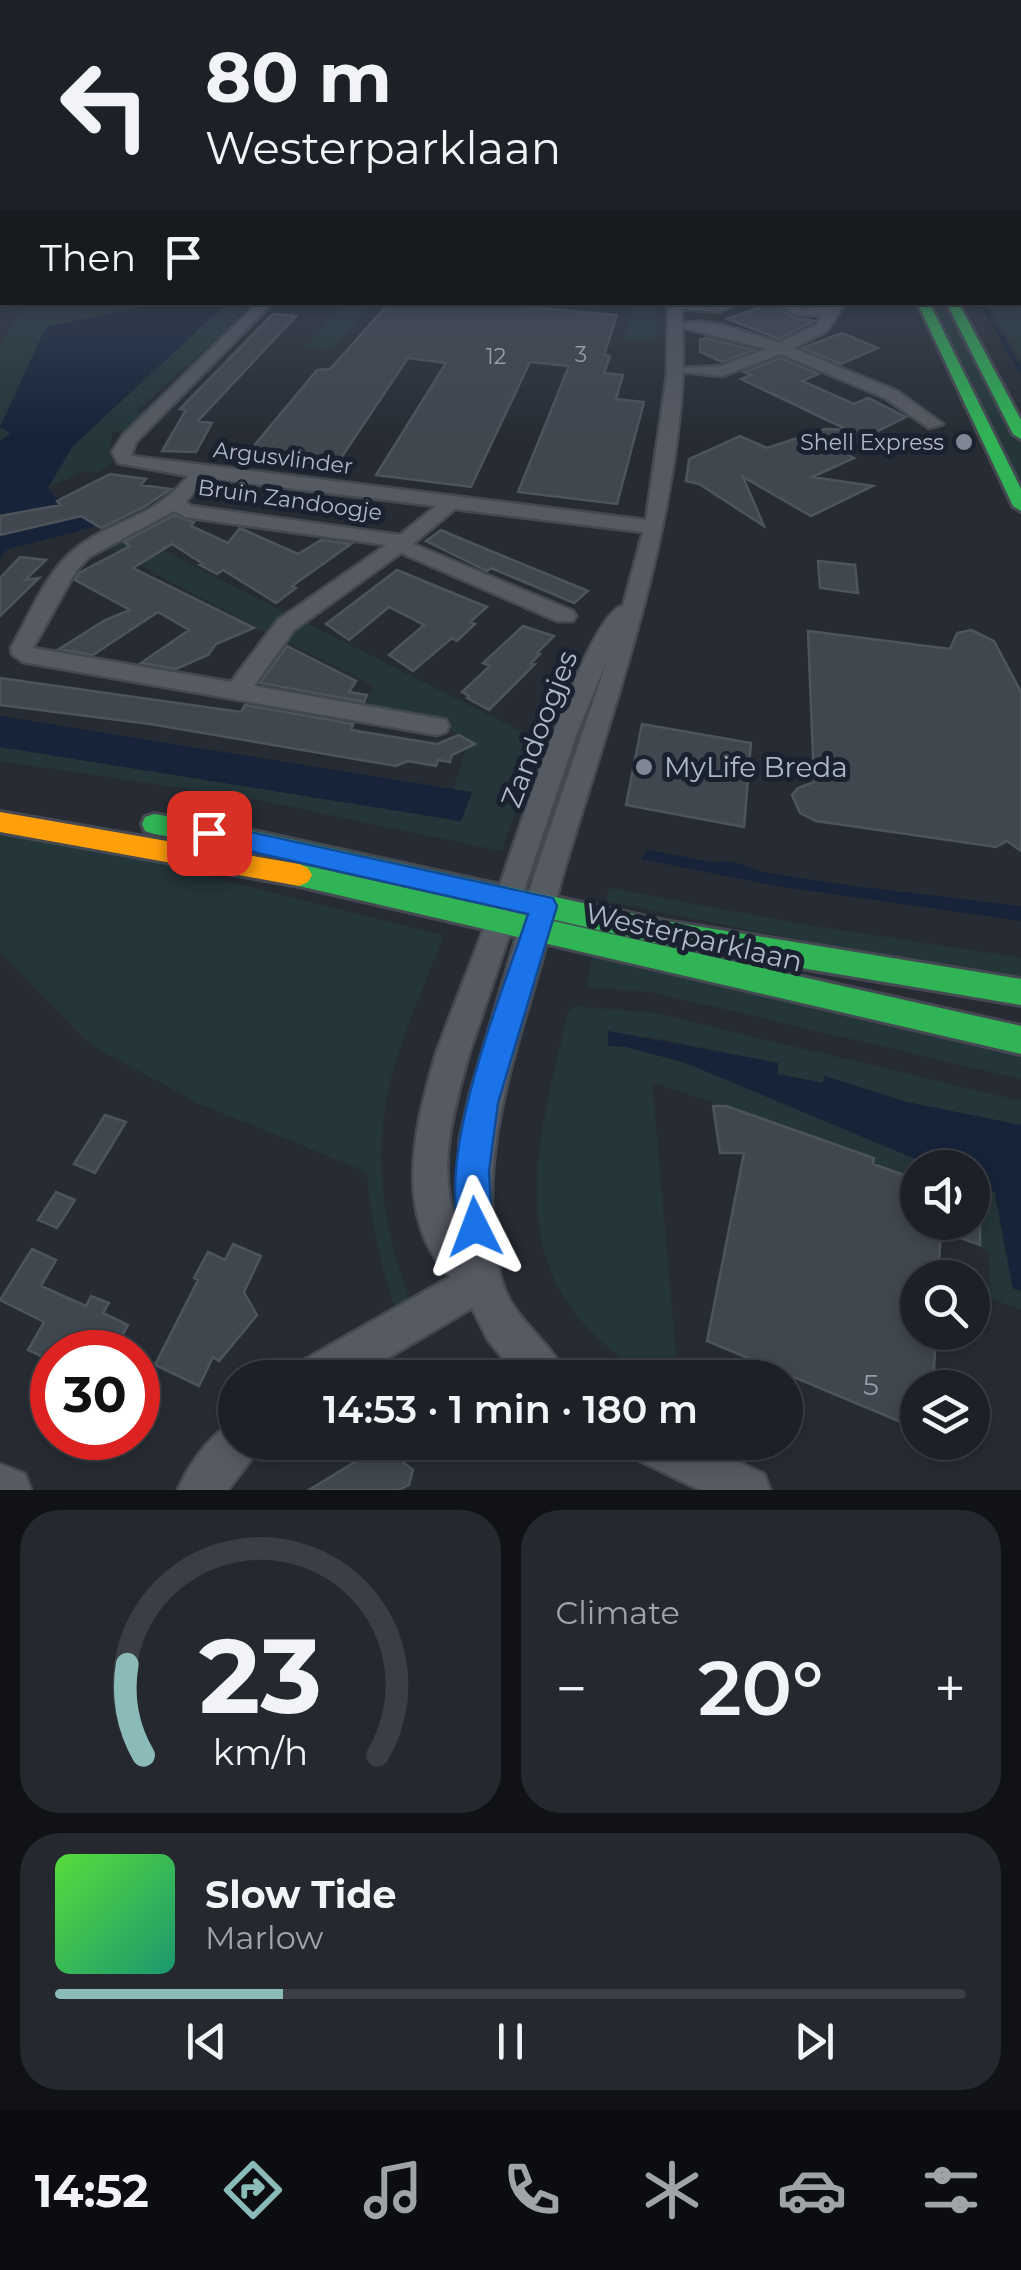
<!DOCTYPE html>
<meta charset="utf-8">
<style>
body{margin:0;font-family:Montserrat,sans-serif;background:#25292f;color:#f1f3f6;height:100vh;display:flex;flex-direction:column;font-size:38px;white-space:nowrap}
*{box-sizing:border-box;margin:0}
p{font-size:32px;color:#a0a3a7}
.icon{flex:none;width:55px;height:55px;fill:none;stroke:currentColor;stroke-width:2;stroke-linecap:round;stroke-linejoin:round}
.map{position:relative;height:1490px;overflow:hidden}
.drawer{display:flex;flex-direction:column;gap:20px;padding:20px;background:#101215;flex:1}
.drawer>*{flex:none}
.top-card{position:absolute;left:0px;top:0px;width:1022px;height:305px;box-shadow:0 5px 15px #0003,0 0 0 2px #3b3e44;background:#1d2127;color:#f1f3f6;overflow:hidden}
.buttons{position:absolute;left:900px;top:1150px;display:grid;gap:20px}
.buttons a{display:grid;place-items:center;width:90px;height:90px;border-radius:50%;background:#1d2127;box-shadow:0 5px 15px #0003,0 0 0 2px #3b3e44;font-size:50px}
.speed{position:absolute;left:30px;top:1330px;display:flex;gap:20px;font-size:50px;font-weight:700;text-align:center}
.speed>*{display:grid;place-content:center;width:130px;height:130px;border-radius:50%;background:#1d2127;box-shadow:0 5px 15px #0003,0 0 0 2px #3b3e44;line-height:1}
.speed .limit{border:15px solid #d22;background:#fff;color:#111}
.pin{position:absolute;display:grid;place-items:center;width:85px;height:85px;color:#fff;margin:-42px;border-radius:20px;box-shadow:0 5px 15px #0006}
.me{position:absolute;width:110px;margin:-55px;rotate:357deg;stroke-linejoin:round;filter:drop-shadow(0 0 8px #0008)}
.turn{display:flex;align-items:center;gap:35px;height:210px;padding:0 40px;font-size:45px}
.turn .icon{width:130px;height:130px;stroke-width:2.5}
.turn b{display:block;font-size:70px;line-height:85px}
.then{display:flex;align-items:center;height:95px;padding:0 40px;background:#0003;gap:20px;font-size:38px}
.big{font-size:75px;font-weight:600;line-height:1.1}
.drawer .tile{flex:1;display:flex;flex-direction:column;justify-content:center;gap:15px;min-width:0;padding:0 35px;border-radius:40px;background:#25292f}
.drawer .dial{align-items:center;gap:0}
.dial svg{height:260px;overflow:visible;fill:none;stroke:#3b3e44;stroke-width:7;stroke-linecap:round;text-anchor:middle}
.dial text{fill:#f1f3f6;stroke:none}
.song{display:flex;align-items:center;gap:30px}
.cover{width:120px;height:120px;border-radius:15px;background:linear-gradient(135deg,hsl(110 70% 55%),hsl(160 70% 35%))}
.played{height:10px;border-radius:5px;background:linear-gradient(90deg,#8bbbb9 25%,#3b3e44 25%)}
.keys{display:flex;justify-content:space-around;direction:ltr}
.heat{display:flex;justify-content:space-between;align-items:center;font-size:55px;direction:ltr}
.drawer .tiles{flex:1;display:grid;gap:20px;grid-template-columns:1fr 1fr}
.tile:last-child{grid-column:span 2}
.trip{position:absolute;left:218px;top:1360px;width:585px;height:100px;border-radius:50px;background:#1d2127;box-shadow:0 5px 15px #0003,0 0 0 2px #3b3e44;font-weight:600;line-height:100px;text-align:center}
.tab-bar{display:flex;height:160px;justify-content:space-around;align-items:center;background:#0c0d10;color:#a0a3a7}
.tab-bar .icon{width:70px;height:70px}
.tab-bar .current{color:#8bbbb9}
.tab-bar b{font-size:45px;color:#f1f3f6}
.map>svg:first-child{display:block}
.green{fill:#24363a}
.water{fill:#162338}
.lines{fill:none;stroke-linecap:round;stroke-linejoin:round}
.stream{stroke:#162338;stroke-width:4}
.building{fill:#41474f;stroke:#4e545c;stroke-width:2.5}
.street-casing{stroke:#444951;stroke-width:5}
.fast-casing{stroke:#444951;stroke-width:6}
.slow-casing{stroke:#444951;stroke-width:6}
.street{fill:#565a62;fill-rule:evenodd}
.fast{fill:#30b455;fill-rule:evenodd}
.slow{fill:#ff9f0a;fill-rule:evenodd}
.route{fill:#1a73e8;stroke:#114b97;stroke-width:2.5}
.poi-dot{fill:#7f8794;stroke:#1a222f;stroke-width:4}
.labels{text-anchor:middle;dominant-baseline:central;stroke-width:10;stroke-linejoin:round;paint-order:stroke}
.number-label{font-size:22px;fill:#949ca9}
.far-poi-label{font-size:22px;fill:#afb8c7;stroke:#1a222f;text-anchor:end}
.far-street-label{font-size:22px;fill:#afb8c7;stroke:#1a222f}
.street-label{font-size:28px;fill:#afb8c7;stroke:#1a222f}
.poi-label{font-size:28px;fill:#afb8c7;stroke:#1a222f;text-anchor:start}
.near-number-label{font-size:28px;fill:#949ca9}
</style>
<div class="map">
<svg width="1021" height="1490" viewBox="0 0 1021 1490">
<rect width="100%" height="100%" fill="#272c34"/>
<path class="green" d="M 1021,266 L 1021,360 L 987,303 L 1020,302 Z
M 24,303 L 251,303 L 192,366 L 185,366 L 136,412 L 147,415 L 130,431 L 113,432 L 109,453 L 113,462 L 96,473 L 83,471 L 48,488 L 0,491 L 0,347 Z
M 345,303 L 373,303 L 332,351 L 304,348 Z
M 634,303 L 656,303 L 658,343 L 623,340 Z
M 929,303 L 945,303 L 954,315 L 1021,445 L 1021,492 Z
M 131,533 L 291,616 L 267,633 L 106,547 Z
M 300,620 L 542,742 L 501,851 L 244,797 L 0,761 L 0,747 L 461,821 L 472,792 L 453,789 L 469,740 L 441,725 L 362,713 L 374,686 L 279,638 Z
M 0,827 L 84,841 L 211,877 L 443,935 C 426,984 397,1045 387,1095 C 374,1164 384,1235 410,1299 L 397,1314 C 381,1267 371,1222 367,1172 L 198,1103 L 91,1045 L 0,953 Z
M 609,888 L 801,924 L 1021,958 L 1021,984 L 606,901 Z
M 593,955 L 1021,1053 L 1021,1079 L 652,992 L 586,987 Z
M 574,1006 L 654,1013 L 1021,1101 L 1021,1125 L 907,1102 L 825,1076 L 824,1084 L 777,1074 L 777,1063 L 650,1037 L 608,1046 L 627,1047 L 686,1063 L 934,1167 L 918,1168 L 917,1179 L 874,1163 L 874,1158 L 652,1082 L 678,1377 C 638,1377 628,1365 599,1339 C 500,1250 543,1122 568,1013 Z
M 972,1184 L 994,1192 L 1012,1288 L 1021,1292 L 1021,1310 L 989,1298 L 989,1251 L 981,1248 L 982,1203 L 973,1199 Z"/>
<path class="water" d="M 160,303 L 227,303 L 73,446 L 48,488 L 53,495 L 97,526 L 6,550 L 0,560 L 0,441 L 10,433 L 0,427 L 46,327 Z
M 0,716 L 472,792 L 461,821 L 0,747 Z
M 648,850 L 712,862 L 731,861 L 763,872 L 846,885 L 1021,906 L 1021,921 L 782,887 L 641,859 Z
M 608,1031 L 778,1063 L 778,1074 L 823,1083 L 824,1076 L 907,1102 L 1021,1125 L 1021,1291 L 1013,1288 L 995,1192 L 973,1183 L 972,1168 L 935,1167 L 686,1063 L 627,1047 L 608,1046 Z"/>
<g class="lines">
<path class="stream" d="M 981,302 L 1021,371"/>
</g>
<path class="building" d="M 390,302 L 474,302 L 617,315 L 604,355 L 610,356 L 604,373 L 623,375 L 616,399 L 644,402 L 617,504 L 518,492 L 569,366 L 530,362 L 471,487 L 376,475 L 446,363 L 408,358 L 333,470 L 243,459 L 317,370 L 330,369 Z
M 771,303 L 794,318 L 814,321 L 779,339 L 727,319 Z
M 273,314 L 296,316 L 198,421 L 212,423 L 196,452 L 162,451 L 186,410 L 180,409 Z
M 842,333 L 878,348 L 841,364 L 802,348 Z
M 706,338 L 754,350 L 722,362 L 700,352 L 700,340 Z
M 781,358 L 818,374 L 802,381 L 854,404 L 868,398 L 906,417 L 840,450 L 854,458 L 812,477 L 873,486 L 811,516 L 743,477 L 764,526 L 699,484 L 686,481 L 689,459 L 740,436 L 767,448 L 825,429 L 848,430 L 741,379 L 751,375 L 744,372 Z
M 110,474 L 146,479 L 141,485 L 171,489 L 144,507 L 101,528 L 81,516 L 0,535 L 0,516 L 60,505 L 57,501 Z
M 174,515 L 194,522 L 191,526 L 228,543 L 240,528 L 298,554 L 321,540 L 351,544 L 292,586 L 296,588 L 276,603 L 223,570 L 217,574 L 200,565 L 203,564 L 172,544 L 133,568 L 254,628 L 216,644 L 208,655 L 176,669 L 141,663 L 189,630 L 158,612 L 93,655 L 59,649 L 105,620 L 130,610 L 75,580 L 79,573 L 130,546 L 124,542 Z
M 441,530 L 457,537 L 588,591 L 574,603 L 491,568 L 487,571 L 426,541 Z
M 20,557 L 46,560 L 25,580 L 39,578 L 0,616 L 0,578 Z
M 818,561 L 855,565 L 858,593 L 820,588 Z
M 397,570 L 487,607 L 470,622 L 475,624 L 457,641 L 452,638 L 413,671 L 389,655 L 424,625 L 389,607 L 349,640 L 326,624 Z
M 523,626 L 554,636 L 537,653 L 540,654 L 531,663 L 535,664 L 489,710 L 467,698 L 469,696 L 462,692 L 490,666 L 483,663 Z
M 971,630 L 994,641 L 1021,692 L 1021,851 L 1007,841 L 996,847 L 816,821 L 800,813 L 792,795 L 798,788 L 814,782 L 808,631 L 950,649 L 957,633 Z
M 287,646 L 356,681 L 349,692 L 367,695 L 364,702 L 260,683 Z
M 0,678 L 241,712 L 245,705 L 353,724 L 351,730 L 437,744 L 459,735 L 475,744 L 452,755 L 450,762 L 438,760 L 436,766 L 408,761 L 396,766 L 150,724 L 0,705 Z
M 642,724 L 751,743 L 744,827 L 626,805 Z
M 713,1106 L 726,1106 L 874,1158 L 873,1164 L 918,1180 L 918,1222 L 980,1222 L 980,1245 L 941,1231 L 938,1278 L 918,1278 L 918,1332 L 936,1332 L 933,1388 L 918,1388 L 918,1429 L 707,1341 L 744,1153 L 720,1153 Z
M 105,1115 L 126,1122 L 95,1173 L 74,1164 Z
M 56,1192 L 75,1200 L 57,1228 L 38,1220 Z
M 233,1244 L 261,1256 L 244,1292 L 257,1315 L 219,1361 L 213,1357 L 199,1386 L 155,1365 L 198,1280 L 194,1278 L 208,1252 L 225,1260 Z
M 32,1249 L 56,1260 L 41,1286 L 86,1306 L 91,1296 L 109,1303 L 103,1313 L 128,1325 L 113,1352 L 52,1352 L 52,1361 L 28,1350 L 44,1322 L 0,1300 Z
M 380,1442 L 393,1442 L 393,1454 L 413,1470 L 409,1485 L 399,1490 L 309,1490 L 361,1458 L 365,1450 L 372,1456 Z"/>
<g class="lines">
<defs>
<path id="street" d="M 0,229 L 2,230 L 2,236 L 0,237 Z
M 259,302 L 273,302 L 136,442 L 131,456 L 646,520 L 667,375 L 668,302 L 741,302 L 720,312 L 682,309 L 682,325 C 701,314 757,336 779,343 L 816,325 L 822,315 L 796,315 L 774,302 L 792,302 L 803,308 L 846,302 L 827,331 L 793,348 L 897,391 L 943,424 L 929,428 L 885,398 L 781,354 L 722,376 L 683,372 C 674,543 615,702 566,864 C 556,895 551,928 542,960 C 512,1063 474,1169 501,1278 C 511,1320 552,1340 567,1378 L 519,1378 L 488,1340 L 472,1308 L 354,1378 L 294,1378 L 299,1363 L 450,1277 C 392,1216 415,1126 436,1054 C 455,1001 477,949 496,896 C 512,853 587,610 623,606 L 643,532 L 455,509 L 413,544 L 573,611 L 576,616 L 573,621 L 557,621 L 401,553 L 294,630 L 254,686 L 446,720 L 449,726 L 446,732 L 437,735 L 23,662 L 12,654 L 11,648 C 29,617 45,574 73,551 C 111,519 153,520 188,476 L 118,463 L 112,452 L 123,435 ZM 682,325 L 684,328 L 767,349 L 721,366 L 683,368 ZM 205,478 L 436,506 L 400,535 L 191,506 L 186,502 ZM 174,511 L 185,517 L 386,545 L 278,620 L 231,682 L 33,648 L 76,571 L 89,557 ZM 607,660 L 536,870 L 470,1094 L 460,1139 L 456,1219 C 436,1167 455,1105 469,1054 L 576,736 Z
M 235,1422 L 235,1442 L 259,1442 L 253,1457 L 228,1490 L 178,1490 C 188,1466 211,1432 235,1422 Z
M 626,1442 L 696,1442 L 764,1474 L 770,1490 L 700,1490 L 632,1457 Z
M 0,1464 L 25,1474 L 31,1490 L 0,1490 Z"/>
<path id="fast" d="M 917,302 L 929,302 L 1021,489 L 1021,511 L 1013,506 Z
M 946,302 L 958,302 L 1021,420 L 1021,439 L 1013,434 Z
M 154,814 L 244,829 L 665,921 L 1021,979 L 1021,1005 L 665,945 L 244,849 L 154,834 L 145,831 L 142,824 L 145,817 Z
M 299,864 L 1021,1026 L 1021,1054 L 299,886 L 290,882 L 286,875 L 290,868 Z"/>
<path id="slow" d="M 0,812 L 299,864 L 308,868 L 312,875 L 308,882 L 299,886 L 0,832 Z"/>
</defs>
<use href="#street" class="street-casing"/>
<use href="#fast" class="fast-casing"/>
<use href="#slow" class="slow-casing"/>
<use href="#street" class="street"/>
<use href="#fast" class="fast"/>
<use href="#slow" class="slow"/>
</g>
<linearGradient id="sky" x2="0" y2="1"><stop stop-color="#15181d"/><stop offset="0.52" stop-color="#414b5c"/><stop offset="1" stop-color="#414b5c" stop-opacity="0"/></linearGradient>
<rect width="1021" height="438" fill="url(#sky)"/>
<path class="route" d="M 209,823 L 553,898 L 557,906 L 498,1103 L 489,1171 L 492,1227 L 487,1239 L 475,1244 L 463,1239 C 431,1163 503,992 528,914 L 200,840 L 197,833 L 200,826 Z"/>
<g class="poi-dot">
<circle cx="964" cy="442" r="10"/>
<circle cx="644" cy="767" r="10"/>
</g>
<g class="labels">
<g class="number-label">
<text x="581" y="354">3</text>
<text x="496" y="356">12</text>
</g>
<g class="far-poi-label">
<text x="944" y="442">Shell Express</text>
</g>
<g class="far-street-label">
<text transform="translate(283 458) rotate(7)">Argusvlinder</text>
<text transform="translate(290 500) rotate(8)">Bruin Zandoogje</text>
</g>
<g class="street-label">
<text transform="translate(539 729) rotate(-69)">Zandoogjes</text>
<text transform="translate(694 937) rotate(13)">Westerparklaan</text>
</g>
<g class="poi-label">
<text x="664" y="767">MyLife Breda</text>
</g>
<g class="near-number-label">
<text x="871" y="1385">5</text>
</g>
</g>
</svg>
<div class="buttons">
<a><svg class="icon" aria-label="sound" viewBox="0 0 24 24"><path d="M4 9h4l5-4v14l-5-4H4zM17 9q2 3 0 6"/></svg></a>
<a><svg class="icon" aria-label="search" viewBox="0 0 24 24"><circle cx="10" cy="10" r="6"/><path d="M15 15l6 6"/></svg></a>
<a><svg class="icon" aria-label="layers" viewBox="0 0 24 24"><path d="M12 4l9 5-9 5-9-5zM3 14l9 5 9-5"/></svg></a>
</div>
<div class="speed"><div class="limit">30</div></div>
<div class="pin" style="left:209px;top:833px;background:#d93025"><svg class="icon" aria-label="arrive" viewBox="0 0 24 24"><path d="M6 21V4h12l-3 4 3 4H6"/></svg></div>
<svg class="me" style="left:475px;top:1227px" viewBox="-20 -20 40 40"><path d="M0-17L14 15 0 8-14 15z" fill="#1a73e8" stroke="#fff" stroke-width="4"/></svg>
<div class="trip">14:53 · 1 min · 180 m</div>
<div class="top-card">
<div class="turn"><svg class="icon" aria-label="left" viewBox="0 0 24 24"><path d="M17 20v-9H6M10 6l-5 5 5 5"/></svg><div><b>80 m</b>Westerparklaan</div></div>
<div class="then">Then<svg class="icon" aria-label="arrive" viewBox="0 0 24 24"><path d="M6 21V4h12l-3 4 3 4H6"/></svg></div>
</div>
</div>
<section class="drawer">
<div class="tiles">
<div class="tile dial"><svg viewBox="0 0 100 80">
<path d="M14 69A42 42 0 1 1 86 69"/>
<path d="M14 69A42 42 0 0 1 9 41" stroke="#8bbbb9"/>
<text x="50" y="56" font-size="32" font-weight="700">23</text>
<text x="50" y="72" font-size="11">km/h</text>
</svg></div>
<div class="tile"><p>Climate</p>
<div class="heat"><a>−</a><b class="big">20°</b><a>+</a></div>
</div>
<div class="tile">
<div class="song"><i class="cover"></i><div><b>Slow Tide</b><p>Marlow</p></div></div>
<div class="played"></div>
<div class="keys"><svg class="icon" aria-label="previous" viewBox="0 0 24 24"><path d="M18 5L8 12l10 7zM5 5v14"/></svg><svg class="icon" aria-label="pause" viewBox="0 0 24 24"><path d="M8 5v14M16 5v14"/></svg><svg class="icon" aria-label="next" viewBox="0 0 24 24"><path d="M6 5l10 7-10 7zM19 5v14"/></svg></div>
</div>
</div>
</section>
<nav class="tab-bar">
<b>14:52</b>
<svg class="icon current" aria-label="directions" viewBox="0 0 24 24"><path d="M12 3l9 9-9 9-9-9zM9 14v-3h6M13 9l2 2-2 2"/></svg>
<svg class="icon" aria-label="music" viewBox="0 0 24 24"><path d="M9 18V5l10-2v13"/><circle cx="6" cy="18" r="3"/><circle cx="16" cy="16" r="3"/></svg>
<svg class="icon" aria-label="phone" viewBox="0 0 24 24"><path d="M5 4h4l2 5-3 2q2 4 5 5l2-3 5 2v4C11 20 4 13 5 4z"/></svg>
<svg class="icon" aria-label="climate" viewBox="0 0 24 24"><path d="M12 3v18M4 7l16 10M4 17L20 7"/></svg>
<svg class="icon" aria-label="car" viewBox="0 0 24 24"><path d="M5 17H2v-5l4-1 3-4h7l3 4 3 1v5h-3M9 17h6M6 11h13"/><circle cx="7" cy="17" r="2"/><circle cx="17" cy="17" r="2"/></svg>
<svg class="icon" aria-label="filters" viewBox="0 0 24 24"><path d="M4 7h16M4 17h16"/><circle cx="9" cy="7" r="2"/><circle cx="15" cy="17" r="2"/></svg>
</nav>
